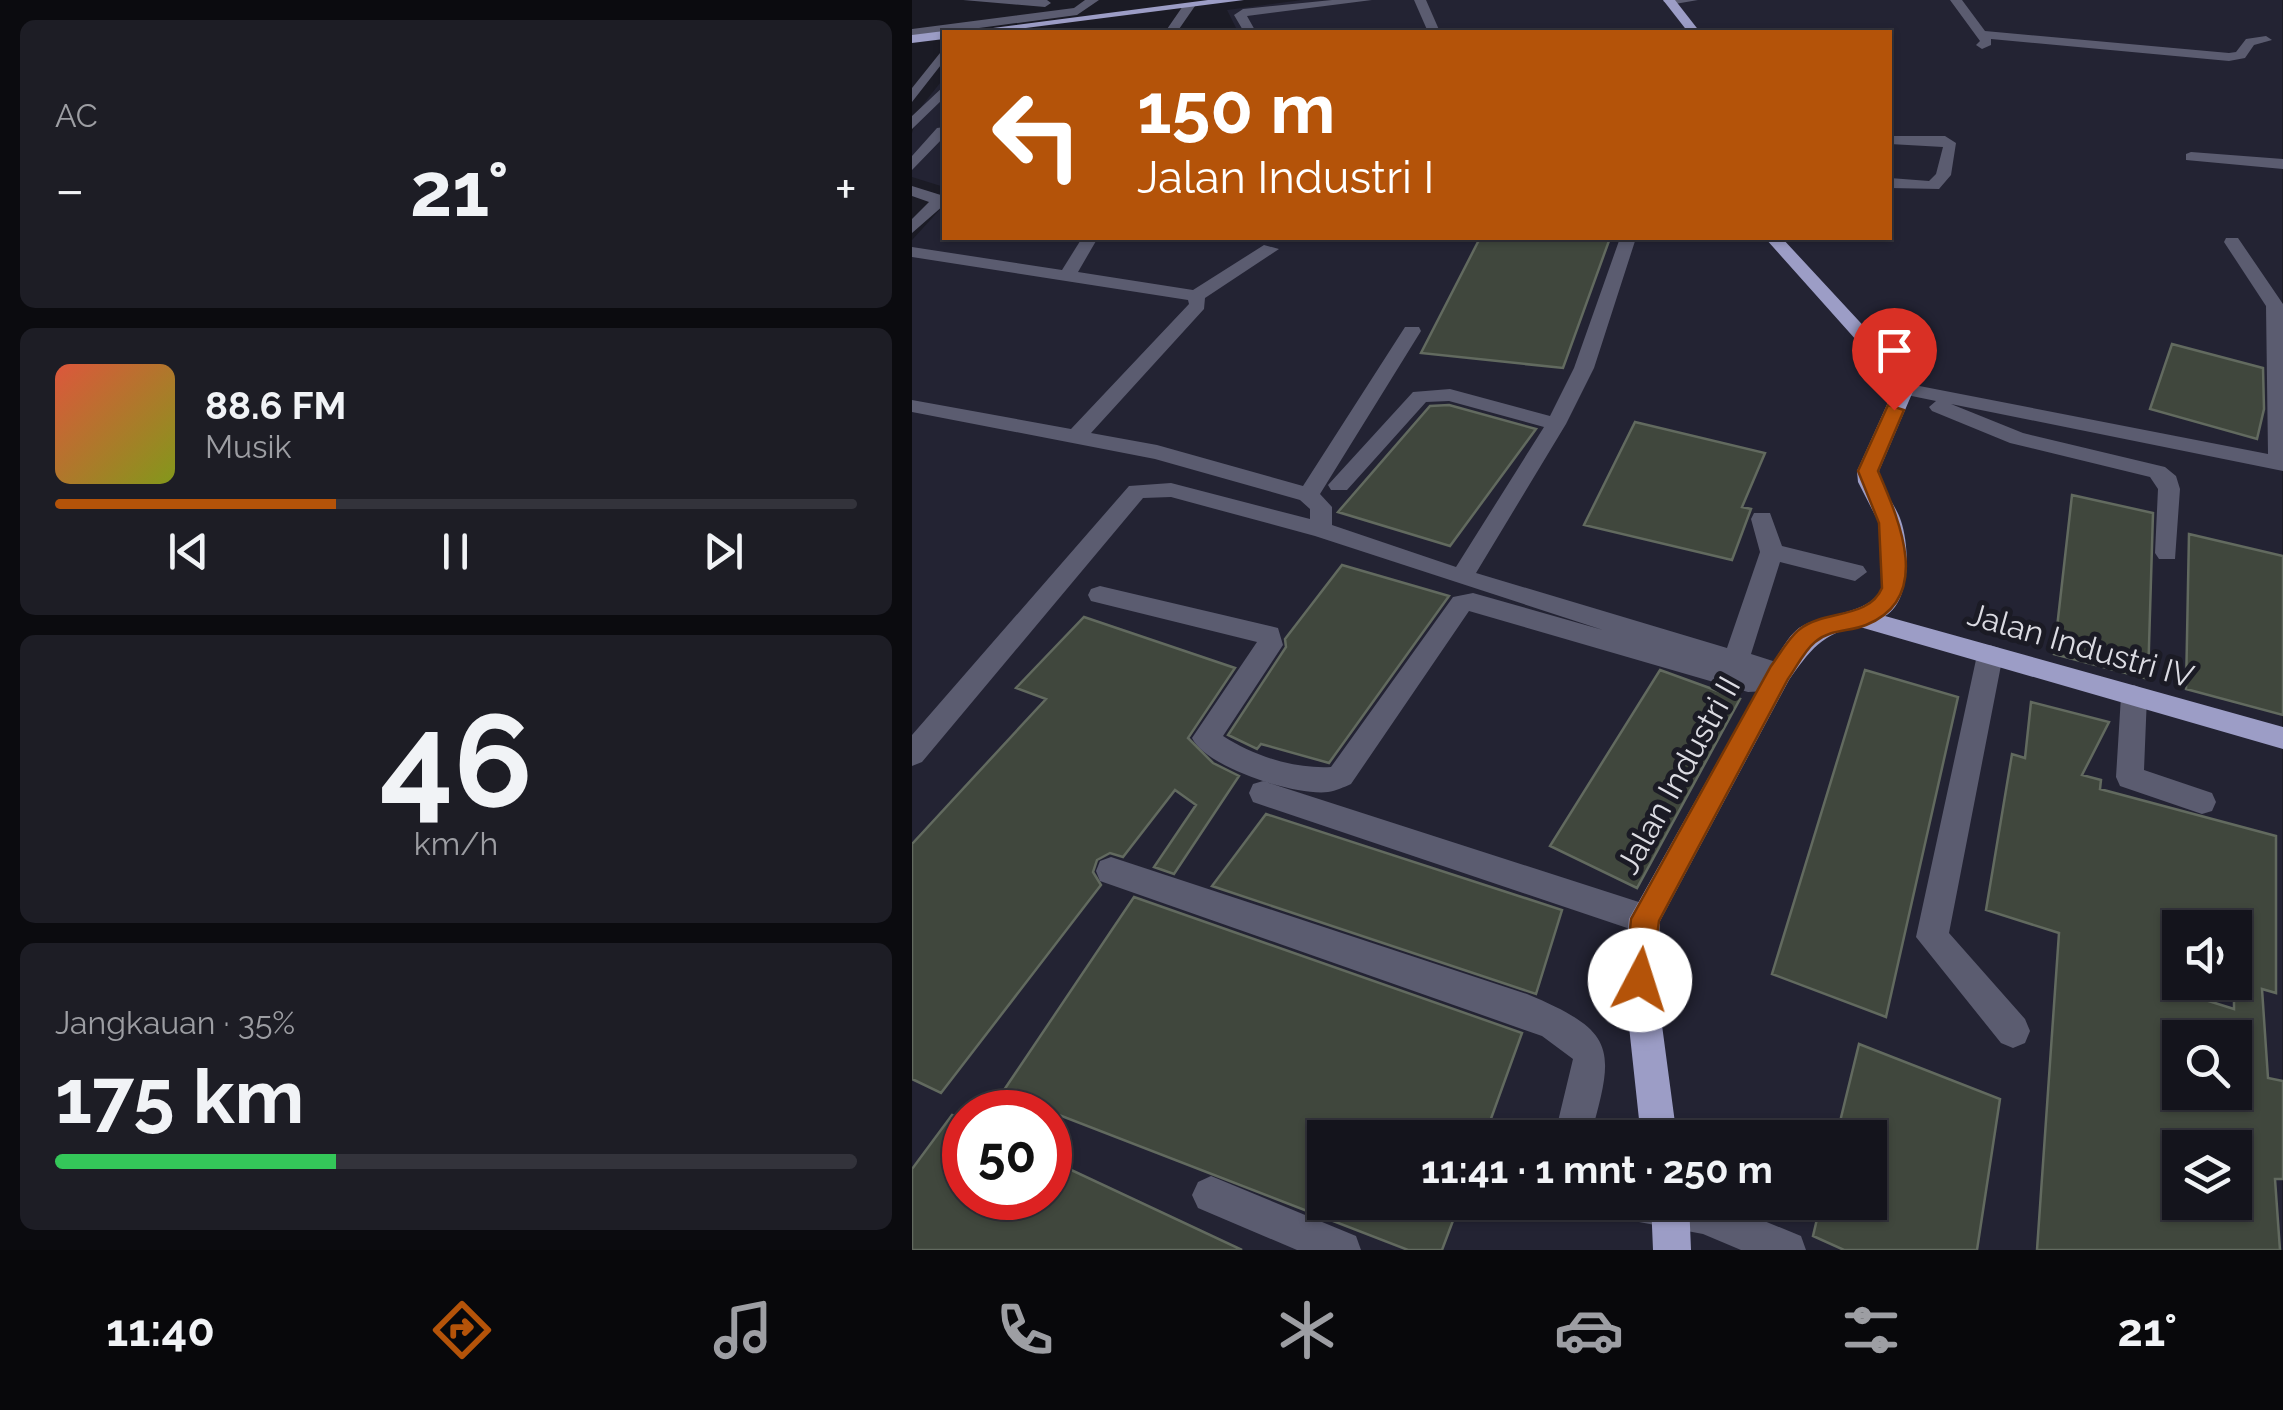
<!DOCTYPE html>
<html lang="id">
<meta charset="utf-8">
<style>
body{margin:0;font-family:Raleway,sans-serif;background:#1d1d25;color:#f1f3f6;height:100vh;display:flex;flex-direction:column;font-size:38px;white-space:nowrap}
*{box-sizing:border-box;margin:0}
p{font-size:32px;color:#9d9ea3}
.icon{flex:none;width:55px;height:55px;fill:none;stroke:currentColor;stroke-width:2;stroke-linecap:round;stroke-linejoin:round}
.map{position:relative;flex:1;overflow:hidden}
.sheet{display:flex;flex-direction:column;gap:20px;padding:20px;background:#0b0b0f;width:912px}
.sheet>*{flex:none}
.guide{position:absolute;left:30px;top:30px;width:950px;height:210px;border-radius:0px;box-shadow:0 2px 8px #0004,0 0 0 2px #33333b;background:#b45309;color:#fff;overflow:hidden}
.controls{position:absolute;left:1250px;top:910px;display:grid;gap:20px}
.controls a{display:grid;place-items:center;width:90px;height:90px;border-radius:0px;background:#14141c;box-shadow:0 2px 8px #0004,0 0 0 2px #33333b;font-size:50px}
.speed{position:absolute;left:30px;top:1090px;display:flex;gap:20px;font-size:50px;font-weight:700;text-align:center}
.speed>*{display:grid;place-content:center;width:130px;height:130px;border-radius:50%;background:#14141c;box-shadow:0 2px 8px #0004,0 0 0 2px #33333b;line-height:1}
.speed .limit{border:15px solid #d22;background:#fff;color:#111}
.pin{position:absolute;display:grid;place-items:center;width:85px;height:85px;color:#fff;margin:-102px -42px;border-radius:50% 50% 50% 0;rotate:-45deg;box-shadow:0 0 10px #0007}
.pin .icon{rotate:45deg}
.me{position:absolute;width:110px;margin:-55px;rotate:5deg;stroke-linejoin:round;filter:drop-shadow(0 0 8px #0008)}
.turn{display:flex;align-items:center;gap:35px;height:210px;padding:0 30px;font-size:45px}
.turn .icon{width:130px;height:130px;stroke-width:2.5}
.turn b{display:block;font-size:70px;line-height:85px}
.big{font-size:75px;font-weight:700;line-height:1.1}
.sheet .widget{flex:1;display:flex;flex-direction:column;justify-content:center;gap:15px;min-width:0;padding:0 35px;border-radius:15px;background:#1d1d25}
.sheet .dial{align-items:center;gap:0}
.dial b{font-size:130px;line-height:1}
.song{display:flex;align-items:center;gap:30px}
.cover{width:120px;height:120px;border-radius:15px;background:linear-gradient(135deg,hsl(10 70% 55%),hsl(70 70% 35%))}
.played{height:10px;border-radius:5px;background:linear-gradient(90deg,#b45309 35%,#33333b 35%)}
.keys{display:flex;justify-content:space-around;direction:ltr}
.heat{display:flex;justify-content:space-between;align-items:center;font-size:55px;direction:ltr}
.charge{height:15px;border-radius:8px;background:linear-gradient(90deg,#34c759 35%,#33333b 0)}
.trip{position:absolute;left:395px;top:1120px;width:580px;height:100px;border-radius:0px;background:#14141c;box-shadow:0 2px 8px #0004,0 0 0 2px #33333b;font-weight:700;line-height:100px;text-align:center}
.menu{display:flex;height:160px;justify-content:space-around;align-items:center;background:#08080b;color:#9d9ea3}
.menu .icon{width:70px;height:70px}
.menu .on{color:#b45309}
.menu b{font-size:45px;color:#f1f3f6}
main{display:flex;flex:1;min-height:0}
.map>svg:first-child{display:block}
.built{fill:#232333;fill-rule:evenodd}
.building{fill:#40473d;stroke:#626a5f;stroke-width:2.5;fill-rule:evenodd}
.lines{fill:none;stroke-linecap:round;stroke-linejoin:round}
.minor{fill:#5b5c70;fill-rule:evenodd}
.major{fill:#9c9dc6;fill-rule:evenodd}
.route{fill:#b45309;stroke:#753606;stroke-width:2.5}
.labels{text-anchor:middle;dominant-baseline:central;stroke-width:10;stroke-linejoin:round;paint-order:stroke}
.street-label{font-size:32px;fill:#dcdce3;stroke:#1b1b25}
</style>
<main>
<section class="sheet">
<div class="widget"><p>AC</p>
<div class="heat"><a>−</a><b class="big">21°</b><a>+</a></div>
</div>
<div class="widget">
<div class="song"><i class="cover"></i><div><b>88.6 FM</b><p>Musik</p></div></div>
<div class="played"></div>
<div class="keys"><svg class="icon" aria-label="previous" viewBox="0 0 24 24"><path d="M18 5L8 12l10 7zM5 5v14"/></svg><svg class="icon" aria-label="pause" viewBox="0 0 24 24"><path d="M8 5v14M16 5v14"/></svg><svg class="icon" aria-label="next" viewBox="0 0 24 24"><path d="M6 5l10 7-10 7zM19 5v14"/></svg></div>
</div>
<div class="widget dial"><b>46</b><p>km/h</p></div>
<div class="widget"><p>Jangkauan · 35%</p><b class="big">175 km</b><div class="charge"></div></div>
</section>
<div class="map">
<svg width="1371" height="1250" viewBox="0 0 1371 1250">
<rect width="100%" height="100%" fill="#1b1b25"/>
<path class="built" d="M 390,0 L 1370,0 L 1370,1250 L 0,1250 L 0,240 L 32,205 L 32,238 L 978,238 L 978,32 L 326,32 L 315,10 ZM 1268,928 L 1322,928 L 1322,982 L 1268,982 ZM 1268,1038 L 1322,1038 L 1322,1092 L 1268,1092 ZM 52,1112 L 138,1112 L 138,1198 L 52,1198 ZM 412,1138 L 958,1138 L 958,1202 L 412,1202 ZM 1268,1148 L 1322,1148 L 1322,1202 L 1268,1202 Z
M 32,78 L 32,187 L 0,177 L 0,133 L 9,107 Z"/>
<path class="building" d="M 568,238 L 698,238 L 651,368 L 509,353 Z
M 1260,344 L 1351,368 L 1352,409 L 1345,439 L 1238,409 Z
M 537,405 L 624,429 L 538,546 L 426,512 L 518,406 Z
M 723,422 L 853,453 L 830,507 L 839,509 L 820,560 L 672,525 Z
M 1160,495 L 1241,513 L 1236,679 L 1142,654 Z
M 1277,534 L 1371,556 L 1371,715 L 1274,689 Z
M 430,565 L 537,596 L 417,763 L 349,744 L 345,749 L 316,735 L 374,647 L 373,639 Z
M 172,617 L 323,668 L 276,738 L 301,763 L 327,776 L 262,874 L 242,867 L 284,805 L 263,790 L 211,857 L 198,853 L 185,860 L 181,872 L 189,885 L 29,1093 L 0,1079 L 0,844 L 134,699 L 104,688 Z
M 748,670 L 828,699 L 725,888 L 638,846 Z
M 953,670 L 1046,697 L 974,1017 L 860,974 Z
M 1119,702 L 1197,722 L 1170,775 L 1189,780 L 1188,789 L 1364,836 L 1364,993 L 1350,989 L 1356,1078 L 1371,1081 L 1371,1179 L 1363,1179 L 1368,1250 L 1125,1250 L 1147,933 L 1074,910 L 1100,754 L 1113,758 ZM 1268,928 L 1322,928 L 1322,1009 L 1268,992 ZM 1268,1038 L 1322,1038 L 1322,1092 L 1268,1092 ZM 1268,1148 L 1322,1148 L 1322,1202 L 1268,1202 Z
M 354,814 L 650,910 L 624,994 L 300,886 Z
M 222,897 L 610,1033 L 572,1138 L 412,1138 L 412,1202 L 548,1202 L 530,1250 L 496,1250 L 90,1093 Z
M 947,1044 L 1088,1099 L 1065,1250 L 932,1250 L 901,1236 L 909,1202 L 958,1202 L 958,1138 L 924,1138 Z
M 40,1115 L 52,1120 L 52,1198 L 138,1198 L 138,1160 L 330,1250 L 0,1250 L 0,1169 Z"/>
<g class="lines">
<path class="minor" d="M 51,0 L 135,0 L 139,3 L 133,7 Z
M 173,0 L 187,0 L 165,15 L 0,37 L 0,29 L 162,8 Z
M 420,0 L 460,0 L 335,16 L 344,32 L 332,32 L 322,15 L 331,9 Z
M 502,0 L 514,0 L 528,32 L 516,32 Z
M 786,0 L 757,5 L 751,1 L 752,0 Z
M 1038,0 L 1050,0 L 1073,31 L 1317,53 L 1324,52 L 1334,39 L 1354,36 L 1360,40 L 1342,45 L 1333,58 L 1317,61 L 1079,39 L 1079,45 L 1070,49 L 1064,45 L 1068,41 Z
M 273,3 L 283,6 L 265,32 L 253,32 Z
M 32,48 L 32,61 L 0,102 L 0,88 Z
M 32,86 L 32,98 L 0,129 L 0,116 Z
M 32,127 L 32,137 L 0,170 L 0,156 L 25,128 Z
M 978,136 L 1033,136 L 1044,143 L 1039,175 L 1027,189 L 978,188 L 978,178 L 1017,181 L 1024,174 L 1031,147 L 978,144 Z
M 1279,152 L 1371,159 L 1371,169 L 1274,160 L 1274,154 Z
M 0,186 L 32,196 L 32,205 L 0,233 L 0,219 L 17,202 L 0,196 Z
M 170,238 L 184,241 L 166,272 L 281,290 L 352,245 L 367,249 L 293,298 L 292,309 L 179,433 L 245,445 L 391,486 L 493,327 L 507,327 L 509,331 L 408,494 L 420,507 L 420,525 L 544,567 L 632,427 L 537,401 L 514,402 L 435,490 L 419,490 L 416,485 L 501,392 L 538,389 L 638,416 L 662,368 L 708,238 L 724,238 L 682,368 L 654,424 L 564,573 L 815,648 L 848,552 L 839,519 L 842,513 L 858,513 L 870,546 L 951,566 L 955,572 L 943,581 L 868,562 L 839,654 L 877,666 L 881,673 C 871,692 857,691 836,692 L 557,611 L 439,784 C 432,787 424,791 416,792 C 384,796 295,768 280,738 L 345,642 L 179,601 L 176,595 L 179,589 L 188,586 L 366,628 L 371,645 L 311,736 C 342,756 382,769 419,767 L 541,597 L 561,593 L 691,630 L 403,536 L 259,497 L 231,498 L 10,762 L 0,766 L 0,735 L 217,486 L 259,483 L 398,519 L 398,509 L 388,500 L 243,459 L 0,412 L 0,400 L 159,429 L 277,304 L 276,300 L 0,257 L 0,247 L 150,270 Z
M 1314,238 L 1326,238 L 1371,304 L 1371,471 L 1039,404 L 1111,433 L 1253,467 L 1264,476 L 1268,489 L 1263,559 L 1247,559 L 1243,553 L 1246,489 L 1238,477 L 1098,443 L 1020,411 L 1017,407 L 1024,401 L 985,393 L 982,389 L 992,383 L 1356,454 L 1354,306 L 1312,242 Z
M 1078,645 L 1087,648 L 1091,655 L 1037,933 L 1113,1019 L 1118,1031 L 1113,1043 L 1101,1048 L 1089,1043 L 1004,937 L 1065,655 L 1069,648 Z
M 1222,685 L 1231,689 L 1235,696 L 1232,770 L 1300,793 L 1304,802 L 1300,811 L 1290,814 L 1208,786 L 1204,777 L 1209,696 L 1213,689 Z
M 351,781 L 733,904 L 744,909 L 749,919 L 744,929 L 733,934 L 341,802 L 337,793 L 341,784 Z
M 199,857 L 615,994 C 706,1032 703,1049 678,1138 L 642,1138 L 661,1059 L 630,1036 L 188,881 L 184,871 L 188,861 Z
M 299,1176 L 444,1236 L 449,1250 L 385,1250 L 286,1208 L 280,1195 L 286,1182 Z
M 653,1202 L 806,1202 L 889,1236 L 894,1250 L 829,1250 L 791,1234 L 695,1216 L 671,1221 L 658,1215 Z"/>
<path class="major" d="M 296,0 L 332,0 L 83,32 L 50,32 Z
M 751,0 L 763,0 L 788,32 L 776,32 Z
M 32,31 L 37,32 L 32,32 L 32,39 L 0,43 L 0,35 Z
M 853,238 L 870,238 L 985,362 L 1002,389 L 967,471 C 969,490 983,503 989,521 C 998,548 999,601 973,616 L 1371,727 L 1371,749 L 948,627 C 911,631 897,652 877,680 L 748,921 L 744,980 L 765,1138 L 729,1138 L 712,980 L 717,919 L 859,666 C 867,654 876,636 887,628 C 911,612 957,616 970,588 L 967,523 L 946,482 L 945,471 L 982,389 L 970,369 Z
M 739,1202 L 777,1202 L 779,1250 L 741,1250 Z"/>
</g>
<path class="route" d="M 976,405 L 992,410 L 966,471 C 987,520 1022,598 954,625 C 937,632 918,629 903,642 C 892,651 884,668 876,679 L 747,921 L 738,990 L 728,995 L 717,990 L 713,980 L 719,919 L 859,666 C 868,654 877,637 888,629 C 912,610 957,619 970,588 L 967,523 L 946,471 Z"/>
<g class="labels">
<g class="street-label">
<text transform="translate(1169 645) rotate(16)">Jalan Industri IV</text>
<text transform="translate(766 775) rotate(-61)">Jalan Industri II</text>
</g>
</g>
</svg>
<div class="controls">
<a><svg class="icon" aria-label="sound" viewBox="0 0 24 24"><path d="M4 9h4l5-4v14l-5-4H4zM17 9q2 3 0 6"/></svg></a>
<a><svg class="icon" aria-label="search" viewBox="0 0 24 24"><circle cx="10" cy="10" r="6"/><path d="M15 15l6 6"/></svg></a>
<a><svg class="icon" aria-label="layers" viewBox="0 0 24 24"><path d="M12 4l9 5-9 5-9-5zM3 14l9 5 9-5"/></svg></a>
</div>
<div class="speed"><div class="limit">50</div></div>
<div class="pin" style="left:982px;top:410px;background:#d93025"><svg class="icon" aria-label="arrive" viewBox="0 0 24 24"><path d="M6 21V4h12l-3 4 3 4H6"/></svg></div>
<svg class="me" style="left:728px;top:980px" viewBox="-20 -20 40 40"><circle r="19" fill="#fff"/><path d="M0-13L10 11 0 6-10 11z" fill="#b45309"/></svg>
<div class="trip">11:41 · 1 mnt · 250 m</div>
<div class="guide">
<div class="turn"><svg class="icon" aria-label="left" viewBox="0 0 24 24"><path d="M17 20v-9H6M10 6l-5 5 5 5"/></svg><div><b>150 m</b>Jalan Industri I</div></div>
</div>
</div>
</main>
<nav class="menu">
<b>11:40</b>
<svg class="icon on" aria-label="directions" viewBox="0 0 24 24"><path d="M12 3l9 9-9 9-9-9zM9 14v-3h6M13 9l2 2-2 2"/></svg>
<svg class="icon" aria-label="music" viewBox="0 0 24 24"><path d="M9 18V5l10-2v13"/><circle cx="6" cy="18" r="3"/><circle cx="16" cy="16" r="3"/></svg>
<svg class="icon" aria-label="phone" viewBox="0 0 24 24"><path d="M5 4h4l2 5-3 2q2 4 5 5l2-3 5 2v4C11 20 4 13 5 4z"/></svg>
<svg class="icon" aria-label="climate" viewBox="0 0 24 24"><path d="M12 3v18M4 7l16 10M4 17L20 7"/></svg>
<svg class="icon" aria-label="car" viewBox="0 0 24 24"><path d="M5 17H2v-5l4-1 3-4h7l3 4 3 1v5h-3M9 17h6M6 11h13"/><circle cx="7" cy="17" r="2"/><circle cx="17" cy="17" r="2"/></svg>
<svg class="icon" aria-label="filters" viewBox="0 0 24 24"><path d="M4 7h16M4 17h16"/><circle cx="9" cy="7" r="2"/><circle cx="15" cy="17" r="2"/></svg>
<b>21°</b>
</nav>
